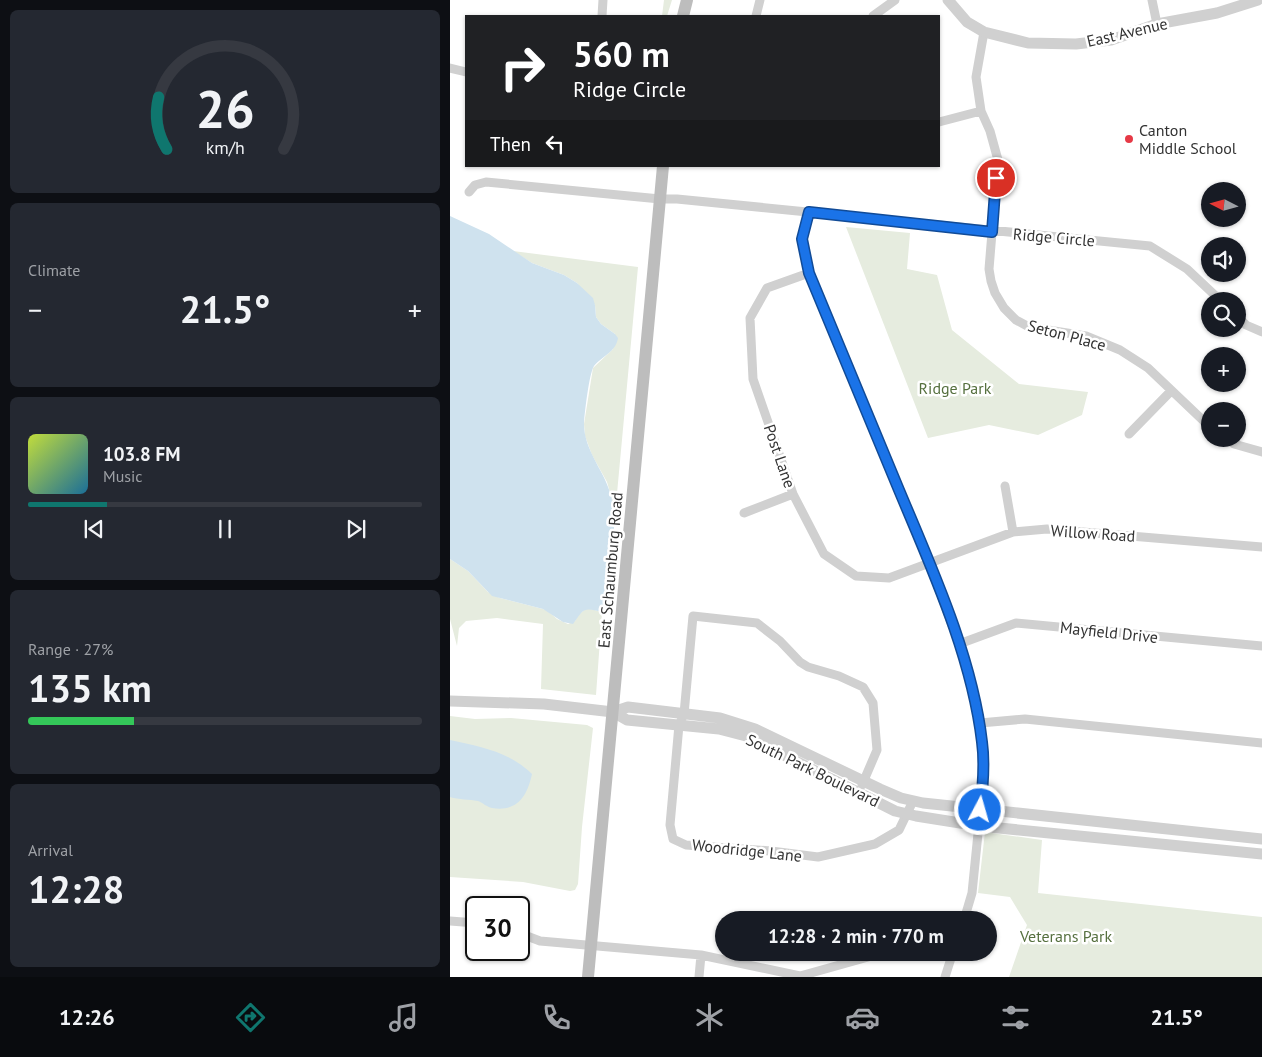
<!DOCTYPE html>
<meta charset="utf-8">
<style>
body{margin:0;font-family:"PT Sans",sans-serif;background:#242831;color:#f1f3f6;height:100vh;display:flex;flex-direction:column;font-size:19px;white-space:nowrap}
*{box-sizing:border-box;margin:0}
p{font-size:16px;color:#9ea1a6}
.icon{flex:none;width:28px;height:28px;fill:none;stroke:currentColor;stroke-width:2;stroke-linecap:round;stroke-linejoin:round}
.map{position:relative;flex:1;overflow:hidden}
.panel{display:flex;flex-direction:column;gap:10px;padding:10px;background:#0d0f14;width:450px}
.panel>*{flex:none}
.guide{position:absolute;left:15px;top:15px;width:475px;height:152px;border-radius:0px;box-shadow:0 1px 4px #0004;background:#202124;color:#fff;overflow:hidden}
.needle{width:32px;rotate:276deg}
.controls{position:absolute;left:751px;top:182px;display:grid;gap:10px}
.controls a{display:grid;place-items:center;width:45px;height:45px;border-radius:50%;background:#171b24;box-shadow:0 1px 4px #0004;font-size:25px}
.speed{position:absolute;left:15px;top:896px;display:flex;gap:10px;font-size:25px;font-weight:700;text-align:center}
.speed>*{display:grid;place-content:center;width:65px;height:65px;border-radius:50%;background:#171b24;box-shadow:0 1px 4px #0004;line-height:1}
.speed .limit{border:2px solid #111;border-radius:8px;background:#fff;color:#111}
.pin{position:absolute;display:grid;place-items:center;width:42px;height:42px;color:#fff;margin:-21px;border:2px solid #fff;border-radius:50%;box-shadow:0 1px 5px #0007}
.me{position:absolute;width:55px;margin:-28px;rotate:6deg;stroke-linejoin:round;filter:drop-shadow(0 0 4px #0008)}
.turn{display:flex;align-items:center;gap:18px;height:105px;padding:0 25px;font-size:22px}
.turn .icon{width:65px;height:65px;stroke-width:2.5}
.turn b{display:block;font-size:35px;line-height:42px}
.then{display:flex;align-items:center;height:48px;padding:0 25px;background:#0003;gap:10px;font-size:19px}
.big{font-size:38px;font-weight:600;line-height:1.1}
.panel .widget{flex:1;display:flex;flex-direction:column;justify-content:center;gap:8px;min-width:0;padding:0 18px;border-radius:8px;background:#242831}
.panel .dial{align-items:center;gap:0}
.dial svg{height:130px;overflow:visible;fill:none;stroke:#363941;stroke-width:7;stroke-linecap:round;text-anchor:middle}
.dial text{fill:#f1f3f6;stroke:none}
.song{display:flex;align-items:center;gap:15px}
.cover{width:60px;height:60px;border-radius:8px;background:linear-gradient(135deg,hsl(70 70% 55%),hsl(200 70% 35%))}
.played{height:5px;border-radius:2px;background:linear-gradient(90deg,#0f766e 20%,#363941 20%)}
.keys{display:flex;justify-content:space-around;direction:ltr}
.heat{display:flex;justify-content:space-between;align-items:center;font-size:28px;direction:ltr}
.charge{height:8px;border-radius:4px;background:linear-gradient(90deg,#34c759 27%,#363941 0)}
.trip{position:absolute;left:265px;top:911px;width:282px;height:50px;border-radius:25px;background:#171b24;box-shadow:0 1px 4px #0004;font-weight:600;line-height:50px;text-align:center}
.menu{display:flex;height:80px;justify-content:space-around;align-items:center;background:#090b0e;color:#9ea1a6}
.menu .icon{width:35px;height:35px}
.menu .selected{color:#0f766e}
.menu b{font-size:22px;color:#f1f3f6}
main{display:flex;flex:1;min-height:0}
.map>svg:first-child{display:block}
.green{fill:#e6ecdf}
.water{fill:#cfe2ee}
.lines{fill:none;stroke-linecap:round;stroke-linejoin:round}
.minor{stroke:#d0d0d0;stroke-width:9}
.tertiary{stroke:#d0d0d0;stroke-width:11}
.secondary{stroke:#bdbdbd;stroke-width:12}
.route-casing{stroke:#114b97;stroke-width:12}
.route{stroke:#1a73e8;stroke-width:9}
.poi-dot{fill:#e63946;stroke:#fff;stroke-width:2}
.labels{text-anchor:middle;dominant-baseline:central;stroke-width:5;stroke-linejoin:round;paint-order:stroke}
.street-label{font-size:16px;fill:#333;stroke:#fff}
.poi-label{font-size:16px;fill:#333;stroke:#fff;text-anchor:start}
.park-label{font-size:16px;fill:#56703f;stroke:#fff}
</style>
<main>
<section class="panel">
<div class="widget dial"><svg viewBox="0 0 100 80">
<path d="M14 69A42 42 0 1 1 86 69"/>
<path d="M14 69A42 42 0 0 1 9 37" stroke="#0f766e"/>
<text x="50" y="56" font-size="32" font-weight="700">26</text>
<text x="50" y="72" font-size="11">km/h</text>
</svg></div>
<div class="widget"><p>Climate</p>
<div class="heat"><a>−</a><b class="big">21.5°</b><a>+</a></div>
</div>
<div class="widget">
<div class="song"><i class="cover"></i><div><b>103.8 FM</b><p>Music</p></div></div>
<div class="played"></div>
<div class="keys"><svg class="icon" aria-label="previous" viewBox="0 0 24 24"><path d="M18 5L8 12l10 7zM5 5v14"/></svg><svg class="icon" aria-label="pause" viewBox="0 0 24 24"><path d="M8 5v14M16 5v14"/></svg><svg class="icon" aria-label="next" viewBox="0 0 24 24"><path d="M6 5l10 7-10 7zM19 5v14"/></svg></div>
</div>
<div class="widget"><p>Range · 27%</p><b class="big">135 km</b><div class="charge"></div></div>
<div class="widget"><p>Arrival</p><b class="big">12:28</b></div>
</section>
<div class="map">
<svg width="812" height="977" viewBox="0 0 812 977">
<rect width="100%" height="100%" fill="#fff"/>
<path class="green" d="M 214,0 L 222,0 L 217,16 L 212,16 Z
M 396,227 L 460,233 L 457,269 L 487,275 L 502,330 L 569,384 L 638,392 L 632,415 L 588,435 L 539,425 L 478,438 Z
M 63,251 L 188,267 L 164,526 L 164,509 L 161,496 L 157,482 L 142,455 L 135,436 L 134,424 L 143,368 L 163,349 L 165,334 L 151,324 L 146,317 L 145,305 L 127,283 L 114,275 L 82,263 Z
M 0,559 L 18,571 L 38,592 L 50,598 L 93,609 L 98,611 L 107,619 L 118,624 L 125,621 L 128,615 L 137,608 L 152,612 L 146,695 L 91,689 L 93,624 L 47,618 L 16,621 L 9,628 L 7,646 L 0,619 Z
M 0,716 L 25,719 L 61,718 L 137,725 L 143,728 L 132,827 L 128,884 L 125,890 L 120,891 L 73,882 L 0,877 Z
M 535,832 L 592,840 L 588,893 L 812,917 L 812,977 L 559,977 L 577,925 L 560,897 L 528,893 Z"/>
<path class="water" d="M 0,216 L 39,234 L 82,263 L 114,275 L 127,283 L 143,298 L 145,305 L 146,317 L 151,324 L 165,334 L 168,338 C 166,352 152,356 144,366 C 139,374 135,411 134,422 C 133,450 155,471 161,496 C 169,526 159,575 156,606 L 155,611 L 152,612 C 133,607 134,609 123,624 L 113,622 L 93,609 L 42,596 L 18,571 L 0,559 Z
M 0,740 C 31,747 58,751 82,774 C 77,797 67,812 42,808 C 37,807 33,803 28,801 C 19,799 9,800 0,797 Z"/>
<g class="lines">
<path class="minor" d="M 702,0 L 707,24
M 152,16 L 153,0
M 306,16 L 310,0
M 423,16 L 445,0
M 534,32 L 526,77 L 531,111 L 540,131 L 548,160 L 539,269 L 541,281 L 545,293 L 554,308 L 566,320 L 579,327 L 636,336 L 670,350 L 698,368 L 760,427
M 0,68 L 16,72
M 489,122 L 531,111
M 19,192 L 25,185 L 36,182 L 210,199 L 227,199 L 700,246 L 737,269 L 771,301
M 359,212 L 352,239 L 359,273 L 479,563 L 509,644 L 525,698 L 533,744 L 534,774 L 522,893 L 514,920
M 359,273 L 317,288 L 300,318 L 303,379 L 343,494 L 374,554 L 406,576 L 439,578 L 563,532 L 597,529 L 812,547
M 788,317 L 796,325 L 812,332
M 679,434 L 721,391
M 776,439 L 784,444 L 812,452
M 555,486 L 563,532
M 294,513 L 343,494
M 509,644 L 566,623 L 812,646
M 530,723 L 575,719 L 812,743
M 412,785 L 427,750 L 423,703 L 413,687 L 389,676 L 358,667 L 350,662 L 330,641 L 307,623 L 243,616 L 234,714 L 229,725 L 220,825 L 223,839 L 236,845 L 321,851 L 368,857 L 425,844 L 449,830 L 463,801
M 0,921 L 26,923
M 69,933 L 90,941 L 251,955 L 350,976 L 436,952
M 249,977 L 251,955
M 495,977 L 503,952"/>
<path class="tertiary" d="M 498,0 L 517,22 L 534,32 L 578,43 L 626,44 L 661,40 L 707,24 L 767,13 L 808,0
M 0,701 L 94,704 L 163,712 L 178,707 L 270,718 L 305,729 L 430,789 L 451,798 L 473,803 L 812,839
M 163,712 L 177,720 L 269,729 L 296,736 L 445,811 L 466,816 L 529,826 L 812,854"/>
<path class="secondary" d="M 233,16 L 237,0
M 138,977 L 213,166"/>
</g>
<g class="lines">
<defs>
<path id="route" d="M 530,810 C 533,787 535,764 532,742 C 522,656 482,569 449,490 C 419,418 389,345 359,273 L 352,239 L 359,212 L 542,232 L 546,178"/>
</defs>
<use href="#route" class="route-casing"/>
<use href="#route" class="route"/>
</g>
<circle class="poi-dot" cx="679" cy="139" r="5"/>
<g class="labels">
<g class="street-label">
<text transform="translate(677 32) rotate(-13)">East Avenue</text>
<text transform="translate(604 237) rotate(5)">Ridge Circle</text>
<text transform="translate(617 335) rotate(15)">Seton Place</text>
<text transform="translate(330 456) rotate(71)">Post Lane</text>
<text transform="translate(643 533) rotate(4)">Willow Road</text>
<text transform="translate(160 570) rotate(-85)">East Schaumburg Road</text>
<text transform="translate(659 632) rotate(6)">Mayfield Drive</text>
<text transform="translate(363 770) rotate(26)">South Park Boulevard</text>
<text transform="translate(297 850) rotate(6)">Woodridge Lane</text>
</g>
<g class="poi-label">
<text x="689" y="130">Canton<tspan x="689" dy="18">Middle School</tspan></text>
</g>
<g class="park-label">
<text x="505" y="388">Ridge Park</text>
<text x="616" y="936">Veterans Park</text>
</g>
</g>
</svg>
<div class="controls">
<a><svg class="needle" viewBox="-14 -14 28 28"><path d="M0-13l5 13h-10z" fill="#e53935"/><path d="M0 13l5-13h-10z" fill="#9ea1a6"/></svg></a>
<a><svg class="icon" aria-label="sound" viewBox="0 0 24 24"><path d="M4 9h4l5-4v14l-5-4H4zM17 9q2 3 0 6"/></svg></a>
<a><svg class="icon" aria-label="search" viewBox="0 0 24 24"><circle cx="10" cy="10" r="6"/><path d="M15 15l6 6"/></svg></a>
<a>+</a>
<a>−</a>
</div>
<div class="speed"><div class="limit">30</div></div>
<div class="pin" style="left:546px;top:178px;background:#d93025"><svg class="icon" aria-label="arrive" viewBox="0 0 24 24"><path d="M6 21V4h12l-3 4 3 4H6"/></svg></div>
<svg class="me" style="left:530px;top:810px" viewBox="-20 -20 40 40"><circle r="17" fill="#1a73e8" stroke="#fff" stroke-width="3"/><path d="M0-11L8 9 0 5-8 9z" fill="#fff"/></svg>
<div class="trip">12:28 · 2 min · 770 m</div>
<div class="guide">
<div class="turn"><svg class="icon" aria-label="right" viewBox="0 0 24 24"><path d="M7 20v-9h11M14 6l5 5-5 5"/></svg><div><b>560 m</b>Ridge Circle</div></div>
<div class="then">Then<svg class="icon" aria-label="left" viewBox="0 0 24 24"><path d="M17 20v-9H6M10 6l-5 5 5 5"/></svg></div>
</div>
</div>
</main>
<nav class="menu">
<b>12:26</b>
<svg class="icon selected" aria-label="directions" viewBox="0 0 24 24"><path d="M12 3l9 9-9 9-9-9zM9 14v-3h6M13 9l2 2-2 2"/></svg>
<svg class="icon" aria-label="music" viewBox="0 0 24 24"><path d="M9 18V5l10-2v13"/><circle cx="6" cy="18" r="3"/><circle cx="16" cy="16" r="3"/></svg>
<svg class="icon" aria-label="phone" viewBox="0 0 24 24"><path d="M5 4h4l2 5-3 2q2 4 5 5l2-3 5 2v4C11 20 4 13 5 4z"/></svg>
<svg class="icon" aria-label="climate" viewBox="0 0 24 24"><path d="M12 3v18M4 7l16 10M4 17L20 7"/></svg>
<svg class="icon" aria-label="car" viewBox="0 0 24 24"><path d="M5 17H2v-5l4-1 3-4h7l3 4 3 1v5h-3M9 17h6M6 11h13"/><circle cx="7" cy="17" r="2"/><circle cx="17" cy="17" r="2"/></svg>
<svg class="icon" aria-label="filters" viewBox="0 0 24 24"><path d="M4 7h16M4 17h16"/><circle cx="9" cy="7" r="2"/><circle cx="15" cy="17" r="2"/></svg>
<b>21.5°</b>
</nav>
